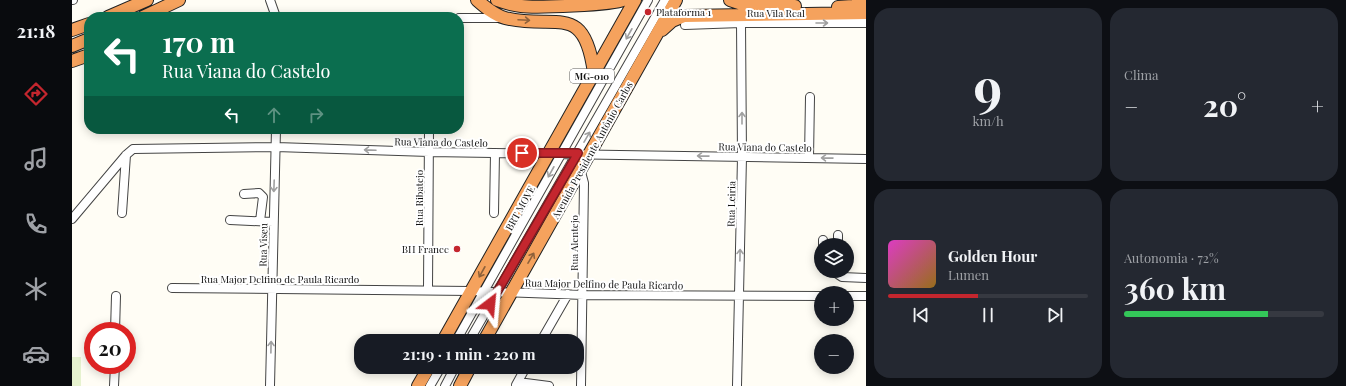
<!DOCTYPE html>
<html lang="pt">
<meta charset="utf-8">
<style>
body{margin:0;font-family:"Playfair Display",serif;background:#242831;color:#f1f3f6;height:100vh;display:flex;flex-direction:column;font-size:15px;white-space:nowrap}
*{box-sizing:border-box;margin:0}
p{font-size:13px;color:#9ea1a6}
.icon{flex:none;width:22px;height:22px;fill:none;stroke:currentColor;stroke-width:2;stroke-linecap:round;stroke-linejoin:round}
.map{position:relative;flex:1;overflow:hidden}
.sheet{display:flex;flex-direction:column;gap:8px;padding:8px;background:#0d0f14;width:480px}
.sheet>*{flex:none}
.hud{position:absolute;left:12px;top:12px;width:380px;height:122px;border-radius:16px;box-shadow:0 2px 10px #0003;background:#0b6e4f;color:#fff;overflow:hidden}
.buttons{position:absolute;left:742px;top:238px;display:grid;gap:8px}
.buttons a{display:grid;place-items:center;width:40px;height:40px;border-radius:50%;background:#171b24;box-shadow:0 2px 10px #0003;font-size:20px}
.speed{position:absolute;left:12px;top:322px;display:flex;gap:8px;font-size:20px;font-weight:700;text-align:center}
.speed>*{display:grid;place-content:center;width:52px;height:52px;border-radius:50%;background:#171b24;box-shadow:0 2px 10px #0003;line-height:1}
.speed .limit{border:6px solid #d22;background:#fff;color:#111}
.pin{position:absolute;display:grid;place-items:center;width:34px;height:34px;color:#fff;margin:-17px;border:2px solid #fff;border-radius:50%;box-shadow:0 1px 4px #0007}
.me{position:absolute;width:44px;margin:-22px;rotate:29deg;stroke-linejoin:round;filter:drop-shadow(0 0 3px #0008)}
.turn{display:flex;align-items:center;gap:14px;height:84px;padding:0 12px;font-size:18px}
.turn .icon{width:52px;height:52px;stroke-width:2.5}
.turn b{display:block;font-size:28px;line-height:34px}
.lanes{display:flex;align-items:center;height:38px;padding:0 12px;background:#0003;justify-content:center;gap:20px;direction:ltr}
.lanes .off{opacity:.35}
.big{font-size:30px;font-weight:700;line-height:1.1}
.sheet .card{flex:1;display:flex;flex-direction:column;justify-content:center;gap:6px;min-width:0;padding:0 14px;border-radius:16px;background:#242831}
.sheet .dial{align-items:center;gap:0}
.dial b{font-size:52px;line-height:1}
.song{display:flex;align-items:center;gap:12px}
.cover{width:48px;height:48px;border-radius:6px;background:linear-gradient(135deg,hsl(310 70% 55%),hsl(40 70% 35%))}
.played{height:4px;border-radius:2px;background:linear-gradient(90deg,#c4262e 45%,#363941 45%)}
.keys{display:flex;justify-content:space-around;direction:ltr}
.heat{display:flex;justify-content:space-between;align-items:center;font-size:22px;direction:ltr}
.charge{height:6px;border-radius:3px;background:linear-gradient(90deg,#34c759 72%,#363941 0)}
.sheet .tiles{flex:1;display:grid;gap:8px;grid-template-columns:repeat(2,1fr)}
.trip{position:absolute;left:282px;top:334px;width:230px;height:40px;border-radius:16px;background:#171b24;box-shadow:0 2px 10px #0003;font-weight:700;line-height:40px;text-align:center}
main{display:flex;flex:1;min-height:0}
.tabs{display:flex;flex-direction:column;width:72px;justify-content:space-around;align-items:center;background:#090b0e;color:#9ea1a6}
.tabs .icon{width:28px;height:28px}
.tabs .active{color:#c4262e}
.tabs b{font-size:18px;color:#f1f3f6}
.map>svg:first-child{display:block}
.pitch{fill:#e6f2cf}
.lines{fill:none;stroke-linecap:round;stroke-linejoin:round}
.minor-casing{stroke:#444;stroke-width:10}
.highway-casing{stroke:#222;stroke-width:14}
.minor{stroke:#fff;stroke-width:8}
.highway{stroke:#f5a25d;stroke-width:12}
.oneway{stroke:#8e613b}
.oneway2{stroke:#a0a0a0}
.route-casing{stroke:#7f191e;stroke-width:10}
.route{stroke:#c4262e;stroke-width:7}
.poi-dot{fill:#c4262e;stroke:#fff;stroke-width:1.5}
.labels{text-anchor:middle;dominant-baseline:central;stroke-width:4;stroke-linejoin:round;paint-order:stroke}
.shield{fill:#fff;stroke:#585858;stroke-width:1}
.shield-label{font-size:9px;font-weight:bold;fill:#111}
.poi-label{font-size:10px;fill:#111;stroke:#fff;text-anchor:start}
.street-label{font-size:10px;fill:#111;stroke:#fff}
</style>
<main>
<nav class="tabs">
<b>21:18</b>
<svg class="icon active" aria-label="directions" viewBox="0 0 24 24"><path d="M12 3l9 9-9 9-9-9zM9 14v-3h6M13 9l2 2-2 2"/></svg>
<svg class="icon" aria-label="music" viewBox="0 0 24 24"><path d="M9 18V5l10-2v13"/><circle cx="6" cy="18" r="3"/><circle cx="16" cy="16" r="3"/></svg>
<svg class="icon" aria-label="phone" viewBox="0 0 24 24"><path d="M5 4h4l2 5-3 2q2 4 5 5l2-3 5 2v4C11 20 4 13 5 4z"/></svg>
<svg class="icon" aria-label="climate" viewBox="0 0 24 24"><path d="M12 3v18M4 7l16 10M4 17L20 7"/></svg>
<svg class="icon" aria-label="car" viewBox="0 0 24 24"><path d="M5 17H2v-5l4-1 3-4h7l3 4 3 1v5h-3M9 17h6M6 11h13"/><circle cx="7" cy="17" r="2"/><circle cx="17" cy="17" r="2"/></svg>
</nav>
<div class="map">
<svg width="794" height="386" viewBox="0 0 794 386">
<rect width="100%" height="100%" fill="#fffdf5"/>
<path class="pitch" d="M 0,357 L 9,357 L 9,386 L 0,386 Z"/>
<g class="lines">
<defs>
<path id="minor" d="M 0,0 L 1,0
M 198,0 L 204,17
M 387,18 L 428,18
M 613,25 L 669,23 L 794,23
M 737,158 L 738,97
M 509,172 L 512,183 L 509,386
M 172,194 L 187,193 L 191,197 L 188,221
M 50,213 L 54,155
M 422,213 L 423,153
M 0,219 L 54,155 L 61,149 L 204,147 L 357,152 L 794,159
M 158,220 L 201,222
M 751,245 L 751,240
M 766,245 L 766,235
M 764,271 L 764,273 L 770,277 L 794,278
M 100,288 L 399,291 L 512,295 L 749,296
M 356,290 L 357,129
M 775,296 L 794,296
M 43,331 L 44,296
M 384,341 L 576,0
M 397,341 L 593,0
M 469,341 L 496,294
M 446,382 L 477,386
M 444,385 L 454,367
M 42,386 L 43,365
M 198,386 L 204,129
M 358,386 L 369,367
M 373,386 L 383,367
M 665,386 L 670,157 L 669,23"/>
<path id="highway" d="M 405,0 C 413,7 422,15 433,18 C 484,31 512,0 522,73
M 425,0 C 433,3 440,5 449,6 C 463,8 541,5 551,0
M 658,0 L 676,6 L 723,6
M 766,7 L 781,6 L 794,3
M 36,17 L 75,0
M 71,17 L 107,0
M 0,30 L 17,24
M 590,30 L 600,21 L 612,16 L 794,13
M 0,46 L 17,39
M 0,61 L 17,55
M 371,341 L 563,0
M 412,341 L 604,0
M 346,386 L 357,367
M 388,386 L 398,367"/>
</defs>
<use href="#minor" class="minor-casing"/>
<use href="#highway" class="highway-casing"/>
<use href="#minor" class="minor"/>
<use href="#highway" class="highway"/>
</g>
<defs><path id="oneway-shaft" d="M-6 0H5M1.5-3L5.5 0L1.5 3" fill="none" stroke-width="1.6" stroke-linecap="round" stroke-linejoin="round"/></defs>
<g class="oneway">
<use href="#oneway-shaft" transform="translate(452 20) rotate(3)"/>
<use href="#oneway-shaft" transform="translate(459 258) rotate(-60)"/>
<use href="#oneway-shaft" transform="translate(410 272) rotate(119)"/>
</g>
<g class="oneway2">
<use href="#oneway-shaft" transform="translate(750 23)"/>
<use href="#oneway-shaft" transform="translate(557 34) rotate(119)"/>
<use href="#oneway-shaft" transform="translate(670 118) rotate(-90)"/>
<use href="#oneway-shaft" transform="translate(515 137) rotate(-60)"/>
<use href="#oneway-shaft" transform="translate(298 150) rotate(-178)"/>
<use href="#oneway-shaft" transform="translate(631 156) rotate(-179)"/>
<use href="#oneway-shaft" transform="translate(755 158) rotate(-179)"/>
<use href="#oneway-shaft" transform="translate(479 172) rotate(119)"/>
<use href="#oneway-shaft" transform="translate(202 186) rotate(92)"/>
<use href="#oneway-shaft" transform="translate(668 255) rotate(-89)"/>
<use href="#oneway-shaft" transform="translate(199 347) rotate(-89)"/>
</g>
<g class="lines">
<defs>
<path id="route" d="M 418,304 L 506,153 L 450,153"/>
</defs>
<use href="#route" class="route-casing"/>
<use href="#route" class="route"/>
</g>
<g class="poi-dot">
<circle cx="576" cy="12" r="4"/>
<circle cx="385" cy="249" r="4"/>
</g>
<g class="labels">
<rect class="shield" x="498" y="69" width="44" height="14" rx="3"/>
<g class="shield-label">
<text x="520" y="76">MG-010</text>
</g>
<g class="poi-label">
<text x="584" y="12">Plataforma 1</text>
<text x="377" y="249" text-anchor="end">BH France</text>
</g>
<g class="street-label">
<text x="704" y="13">Rua Vila Real</text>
<text transform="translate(369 142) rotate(1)">Rua Viana do Castelo</text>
<text transform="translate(693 147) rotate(1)">Rua Viana do Castelo</text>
<text transform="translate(520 150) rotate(-61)">Avenida Presidente Antônio Carlos</text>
<text transform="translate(347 198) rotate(-90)">Rua Ribatejo</text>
<text transform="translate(659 204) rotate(-89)">Rua Leiria</text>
<text transform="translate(448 208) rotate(-61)">BRT MOVE</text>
<text transform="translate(502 243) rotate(-90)">Rua Alentejo</text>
<text transform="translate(191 245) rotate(-89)">Rua Viseu</text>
<text x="208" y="279">Rua Major Delfino de Paula Ricardo</text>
<text transform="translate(532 284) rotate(1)">Rua Major Delfino de Paula Ricardo</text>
</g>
</g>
</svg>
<div class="buttons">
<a><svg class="icon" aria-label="layers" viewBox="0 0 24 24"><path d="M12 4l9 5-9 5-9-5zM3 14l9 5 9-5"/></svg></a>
<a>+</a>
<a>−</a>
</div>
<div class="speed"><div class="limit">20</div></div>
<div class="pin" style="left:450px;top:153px;background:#d93025"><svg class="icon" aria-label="arrive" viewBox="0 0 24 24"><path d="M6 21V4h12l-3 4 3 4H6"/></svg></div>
<svg class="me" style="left:418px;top:304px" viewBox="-20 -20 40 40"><path d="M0-17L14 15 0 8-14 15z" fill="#c4262e" stroke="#fff" stroke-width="4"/></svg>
<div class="trip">21:19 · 1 min · 220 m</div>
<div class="hud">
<div class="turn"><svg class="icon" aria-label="left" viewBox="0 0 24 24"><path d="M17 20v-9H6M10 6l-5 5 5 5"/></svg><div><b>170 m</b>Rua Viana do Castelo</div></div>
<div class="lanes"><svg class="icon" aria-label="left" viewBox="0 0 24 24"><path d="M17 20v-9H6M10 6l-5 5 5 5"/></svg><svg class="icon off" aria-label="ahead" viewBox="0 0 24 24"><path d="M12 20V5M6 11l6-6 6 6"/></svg><svg class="icon off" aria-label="right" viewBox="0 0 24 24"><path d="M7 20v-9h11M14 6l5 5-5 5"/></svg></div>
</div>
</div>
<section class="sheet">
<div class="tiles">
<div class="card dial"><b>9</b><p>km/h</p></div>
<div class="card"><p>Clima</p>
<div class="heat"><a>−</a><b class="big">20°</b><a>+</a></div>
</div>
<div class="card">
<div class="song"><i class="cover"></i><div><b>Golden Hour</b><p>Lumen</p></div></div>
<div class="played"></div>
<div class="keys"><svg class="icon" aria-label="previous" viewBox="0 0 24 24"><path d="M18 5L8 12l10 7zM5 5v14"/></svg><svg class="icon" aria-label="pause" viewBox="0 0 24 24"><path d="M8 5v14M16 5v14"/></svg><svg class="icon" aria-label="next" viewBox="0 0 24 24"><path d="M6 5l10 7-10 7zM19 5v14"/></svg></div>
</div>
<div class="card"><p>Autonomia · 72%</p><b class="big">360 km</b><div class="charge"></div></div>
</div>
</section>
</main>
